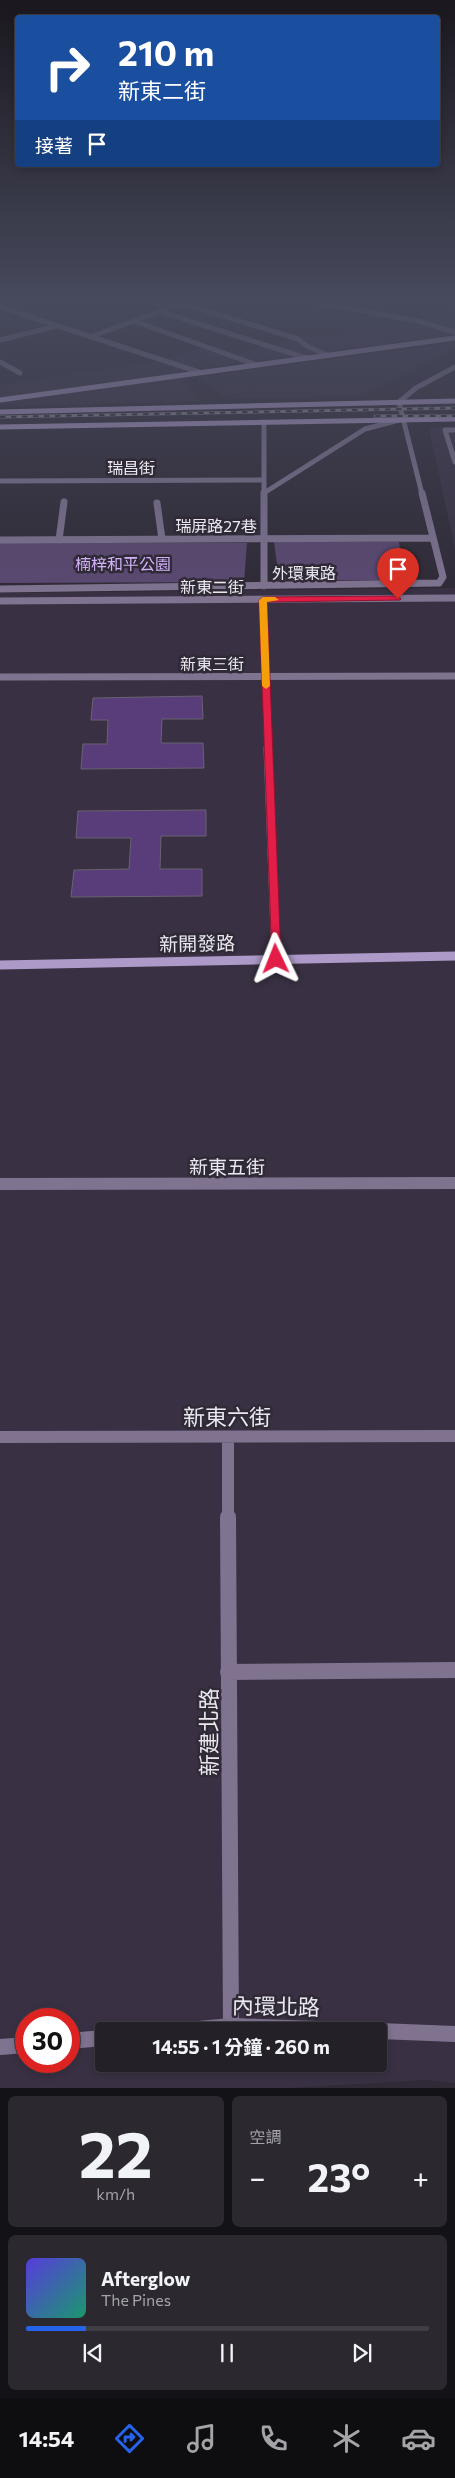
<!DOCTYPE html>
<html lang="zh-TW">
<meta charset="utf-8">
<style>
body{margin:0;font-family:Commissioner,"Noto Sans TC",sans-serif;background:#2b2830;color:#f1f3f6;height:100vh;display:flex;flex-direction:column;font-size:19px;white-space:nowrap}
*{box-sizing:border-box;margin:0}
p{font-size:16px;color:#a3a3a8}
.icon{flex:none;width:28px;height:28px;fill:none;stroke:currentColor;stroke-width:2;stroke-linecap:round;stroke-linejoin:round}
.map{position:relative;height:2088px;overflow:hidden}
.details{display:flex;flex-direction:column;gap:8px;padding:8px;background:#131216;flex:1}
.details>*{flex:none}
.guide{position:absolute;left:15px;top:15px;width:425px;height:152px;border-radius:5px;box-shadow:0 2px 8px #0003,0 0 0 1px #403e45;background:#1a4fa0;color:#fff;overflow:hidden}
.speed{position:absolute;left:15px;top:2008px;display:flex;gap:10px;font-size:25px;font-weight:700;text-align:center}
.speed>*{display:grid;place-content:center;width:65px;height:65px;border-radius:50%;background:#232028;box-shadow:0 2px 8px #0003,0 0 0 1px #403e45;line-height:1}
.speed .limit{border:8px solid #d22;background:#fff;color:#111}
.pin{position:absolute;display:grid;place-items:center;width:42px;height:42px;color:#fff;margin:-51px -21px;border-radius:50% 50% 50% 0;rotate:-45deg;box-shadow:0 0 5px #0007}
.pin .icon{rotate:45deg}
.me{position:absolute;width:55px;margin:-28px;rotate:358deg;stroke-linejoin:round;filter:drop-shadow(0 0 4px #0008)}
.turn{display:flex;align-items:center;gap:18px;height:105px;padding:0 20px;font-size:22px}
.turn .icon{width:65px;height:65px;stroke-width:2.5}
.turn b{display:block;font-size:35px;line-height:42px}
.then{display:flex;align-items:center;height:48px;padding:0 20px;background:#0003;gap:10px;font-size:19px}
.big{font-size:38px;font-weight:700;line-height:1.1}
.details .tile{flex:1;display:flex;flex-direction:column;justify-content:center;gap:8px;min-width:0;padding:0 18px;border-radius:8px;background:#2b2830}
.details .dial{align-items:center;gap:0}
.dial b{font-size:65px;line-height:1}
.song{display:flex;align-items:center;gap:15px}
.cover{width:60px;height:60px;border-radius:8px;background:linear-gradient(135deg,hsl(250 70% 55%),hsl(160 70% 35%))}
.played{height:5px;border-radius:2px;background:linear-gradient(90deg,#2563eb 15%,#403e45 15%)}
.keys{display:flex;justify-content:space-around;direction:ltr}
.heat{display:flex;justify-content:space-between;align-items:center;font-size:28px;direction:ltr}
.details .tiles{flex:1;display:grid;gap:8px;grid-template-columns:1fr 1fr}
.tile:last-child{grid-column:span 2}
.trip{position:absolute;left:95px;top:2022px;width:292px;height:50px;border-radius:5px;background:#232028;box-shadow:0 2px 8px #0003,0 0 0 1px #403e45;font-weight:700;line-height:50px;text-align:center}
.tabs{display:flex;height:80px;justify-content:space-around;align-items:center;background:#0e0d10;color:#a3a3a8}
.tabs .icon{width:35px;height:35px}
.tabs .active{color:#2563eb}
.tabs b{font-size:22px;color:#f1f3f6}
.map>svg:first-child{display:block}
.built{fill:#393143;fill-rule:evenodd}
.green{fill:#5a4870}
.building{fill:#593c7a;stroke:#686370}
.lines{fill:none;stroke-linecap:round;stroke-linejoin:round}
.street-far4{stroke:#7f7390;stroke-width:5}
.street-far3{stroke:#7f7390;stroke-width:7}
.street-far2{stroke:#7f7390;stroke-width:9}
.street-far1{stroke:#7f7390;stroke-width:12}
.street{stroke:#7f7390;stroke-width:16}
.secondary-far1{stroke:#ae9ac9;stroke-width:5}
.secondary{stroke:#ae9ac9;stroke-width:9}
.rail-casing{stroke:#8d8993;stroke-width:3}
.rail{stroke:#2f2a36;stroke-width:2;stroke-dasharray:5.5;stroke-linecap:butt}
.route{fill:#e11d48;stroke:#92132f}
.slow{fill:#f59e0b}
.labels{text-anchor:middle;dominant-baseline:central;stroke-width:5;stroke-linejoin:round;paint-order:stroke}
.far-street-label{font-size:16px;fill:#eae7ef;stroke:#2f2a36}
.far-park-label{font-size:16px;fill:#d1b1fa;stroke:#2f2a36}
.street-label{font-size:19px;fill:#eae7ef;stroke:#2f2a36}
.near-street-label{font-size:22px;fill:#eae7ef;stroke:#2f2a36}
</style>
<div class="map">
<svg width="455" height="2088" viewBox="0 0 455 2088">
<rect width="100%" height="100%" fill="#2f2a36"/>
<path class="built" d="M 455,308 L 455,335 L 178,371 L 201,402 L 0,406 L 0,385 L 155,362 L 201,347 L 229,357 L 283,340 L 414,324 Z
M 455,343 L 455,349 L 358,397 L 227,399 L 198,377 Z
M 455,426 L 455,549 L 429,429 Z
M 455,588 L 455,2083 L 425,2080 L 289,2088 L 0,2088 L 0,593 ZM 26,2019 L 69,2019 L 69,2061 L 26,2061 ZM 104,2031 L 379,2031 L 379,2064 L 104,2064 Z"/>
<path class="green" d="M 274,542 L 399,542 L 405,580 L 279,580 Z
M 0,543 L 247,543 L 244,582 L 0,583 Z"/>
<path class="building" d="M 202,696 L 203,719 L 162,719 L 161,743 L 203,743 L 204,768 L 81,769 L 83,744 L 107,744 L 108,720 L 91,720 L 93,698 Z
M 206,810 L 206,836 L 161,836 L 160,869 L 202,869 L 202,896 L 71,897 L 74,870 L 129,869 L 131,838 L 76,838 L 78,811 Z"/>
<g class="lines">
<path class="street-far4" d="M 138,299 L 169,308
M 299,299 L 418,321 L 455,332
M 181,303 L 298,339 L 307,346 L 327,355
M 0,307 L 199,372
M 162,312 L 306,358
M 134,321 L 257,365
M 90,337 L 193,299
M 0,340 L 57,326
M 0,362 L 20,373
M 264,422 L 264,494
M 455,430 L 445,430 L 455,462
M 0,481 L 263,480
M 264,493 L 365,429 L 403,419
M 422,494 L 399,402 L 416,388 L 455,367"/>
<path class="street-far3" d="M 264,493 L 264,586
M 157,503 L 162,539
M 0,540 L 433,538
M 59,540 L 64,502
M 0,589 L 439,583 L 443,577 L 422,493
M 263,600 L 268,749
M 0,601 L 455,598
M 0,677 L 455,676"/>
<path class="street-far2" d="M 268,748 L 276,959"/>
<path class="street-far1" d="M 0,1184 L 455,1183
M 0,1437 L 455,1436
M 228,1437 L 228,1518"/>
<path class="street" d="M 228,1517 L 231,2026
M 228,1672 L 455,1670
M 177,2031 L 231,2026 L 374,2031
M 379,2031 L 455,2034
M 69,2041 L 104,2038
M 0,2047 L 26,2045"/>
<path class="secondary-far1" d="M 0,400 L 455,338
M 0,412 L 455,401
M 0,427 L 455,419"/>
<path class="secondary" d="M 0,965 L 455,956"/>
<defs>
<path id="rail" d="M 375,416 L 455,416
M 0,417 L 455,408"/>
</defs>
<use href="#rail" class="rail-casing"/>
<use href="#rail" class="rail"/>
</g>
<linearGradient id="sky" x2="0" y2="1"><stop stop-color="#1a171e"/><stop offset="0.51" stop-color="#474a5d"/><stop offset="1" stop-color="#474a5d" stop-opacity="0"/></linearGradient>
<rect width="455" height="591" fill="url(#sky)"/>
<path class="route" d="M 398,596 L 401,599 L 400,600 L 267,602 L 281,959 L 279,962 L 272,962 L 259,600 L 263,597 Z"/>
<path class="slow" d="M 263,597 L 275,597 L 279,600 L 267,602 L 270,686 L 266,689 L 262,686 L 259,600 Z"/>
<g class="labels">
<g class="far-street-label">
<text x="131" y="467">瑞昌街</text>
<text x="216" y="525">瑞屏路27巷</text>
<text x="304" y="572">外環東路</text>
<text x="212" y="586">新東二街</text>
<text x="212" y="663">新東三街</text>
</g>
<g class="far-park-label">
<text x="123" y="563">楠梓和平公園</text>
</g>
<g class="street-label">
<text transform="translate(197 943) rotate(-1)">新開發路</text>
<text x="227" y="1166">新東五街</text>
</g>
<g class="near-street-label">
<text x="227" y="1416">新東六街</text>
<text transform="translate(208 1732) rotate(-90)">新建北路</text>
<text transform="translate(276 2006) rotate(1)">內環北路</text>
</g>
</g>
</svg>
<div class="speed"><div class="limit">30</div></div>
<div class="pin" style="left:398px;top:599px;background:#d93025"><svg class="icon" aria-label="arrive" viewBox="0 0 24 24"><path d="M6 21V4h12l-3 4 3 4H6"/></svg></div>
<svg class="me" style="left:276px;top:959px" viewBox="-20 -20 40 40"><path d="M0-17L14 15 0 8-14 15z" fill="#e11d48" stroke="#fff" stroke-width="4"/></svg>
<div class="trip">14:55 · 1 分鐘 · 260 m</div>
<div class="guide">
<div class="turn"><svg class="icon" aria-label="right" viewBox="0 0 24 24"><path d="M7 20v-9h11M14 6l5 5-5 5"/></svg><div><b>210 m</b>新東二街</div></div>
<div class="then">接著<svg class="icon" aria-label="arrive" viewBox="0 0 24 24"><path d="M6 21V4h12l-3 4 3 4H6"/></svg></div>
</div>
</div>
<section class="details">
<div class="tiles">
<div class="tile dial"><b>22</b><p>km/h</p></div>
<div class="tile"><p>空調</p>
<div class="heat"><a>−</a><b class="big">23°</b><a>+</a></div>
</div>
<div class="tile">
<div class="song"><i class="cover"></i><div><b>Afterglow</b><p>The Pines</p></div></div>
<div class="played"></div>
<div class="keys"><svg class="icon" aria-label="previous" viewBox="0 0 24 24"><path d="M18 5L8 12l10 7zM5 5v14"/></svg><svg class="icon" aria-label="pause" viewBox="0 0 24 24"><path d="M8 5v14M16 5v14"/></svg><svg class="icon" aria-label="next" viewBox="0 0 24 24"><path d="M6 5l10 7-10 7zM19 5v14"/></svg></div>
</div>
</div>
</section>
<nav class="tabs">
<b>14:54</b>
<svg class="icon active" aria-label="directions" viewBox="0 0 24 24"><path d="M12 3l9 9-9 9-9-9zM9 14v-3h6M13 9l2 2-2 2"/></svg>
<svg class="icon" aria-label="music" viewBox="0 0 24 24"><path d="M9 18V5l10-2v13"/><circle cx="6" cy="18" r="3"/><circle cx="16" cy="16" r="3"/></svg>
<svg class="icon" aria-label="phone" viewBox="0 0 24 24"><path d="M5 4h4l2 5-3 2q2 4 5 5l2-3 5 2v4C11 20 4 13 5 4z"/></svg>
<svg class="icon" aria-label="climate" viewBox="0 0 24 24"><path d="M12 3v18M4 7l16 10M4 17L20 7"/></svg>
<svg class="icon" aria-label="car" viewBox="0 0 24 24"><path d="M5 17H2v-5l4-1 3-4h7l3 4 3 1v5h-3M9 17h6M6 11h13"/><circle cx="7" cy="17" r="2"/><circle cx="17" cy="17" r="2"/></svg>
</nav>
